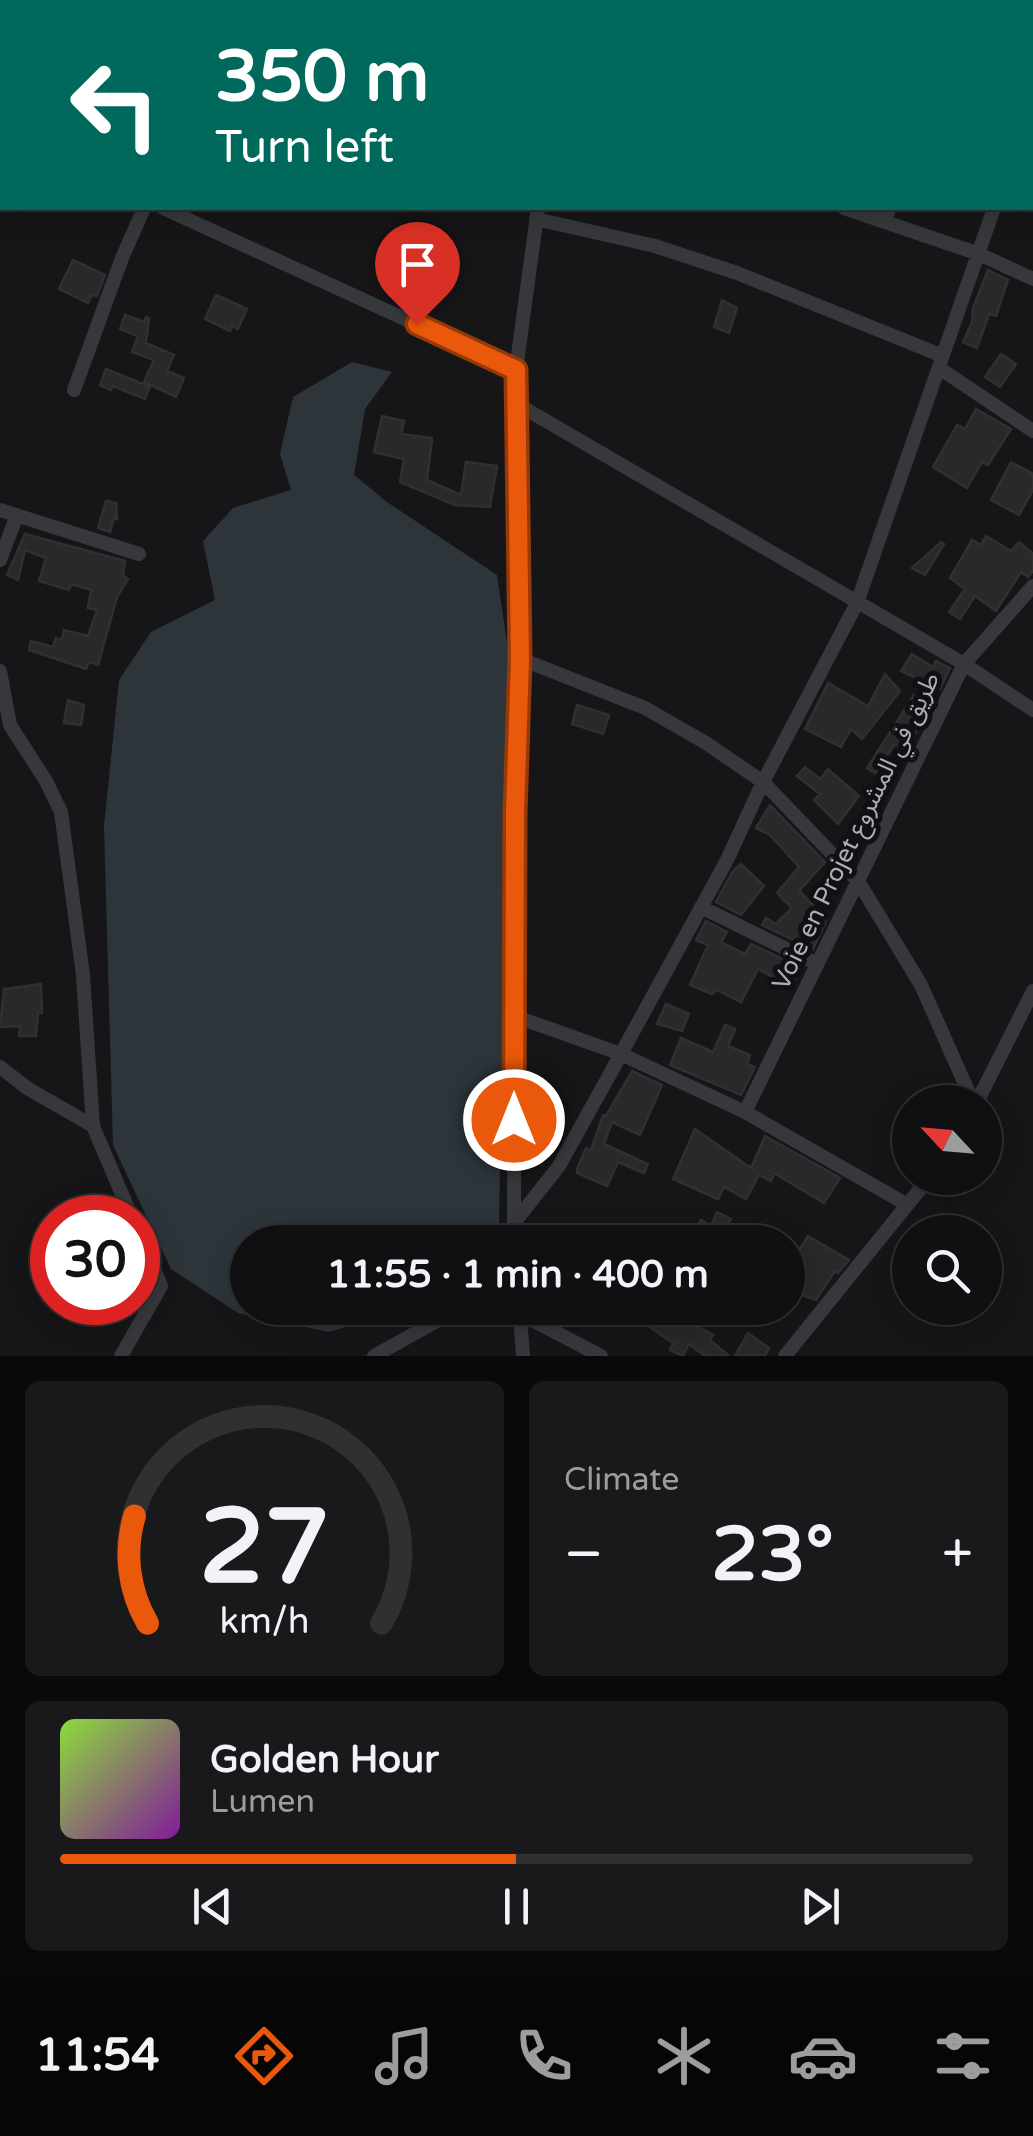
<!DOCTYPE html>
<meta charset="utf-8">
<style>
body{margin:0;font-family:"Varela Round","Noto Sans Arabic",sans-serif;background:#19191b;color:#f1f3f6;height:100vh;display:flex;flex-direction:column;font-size:38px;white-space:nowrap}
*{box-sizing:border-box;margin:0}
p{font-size:32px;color:#9c9d9f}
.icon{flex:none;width:55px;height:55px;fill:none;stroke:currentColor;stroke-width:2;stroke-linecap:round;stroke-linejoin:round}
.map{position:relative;height:1356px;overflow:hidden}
.side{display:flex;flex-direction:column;gap:25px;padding:25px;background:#09090a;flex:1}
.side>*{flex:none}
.guide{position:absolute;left:0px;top:0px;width:1035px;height:210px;box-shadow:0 5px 25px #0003,0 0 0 2px #303032;background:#00695c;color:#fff;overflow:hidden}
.needle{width:65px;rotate:296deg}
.buttons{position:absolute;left:892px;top:1085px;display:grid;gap:20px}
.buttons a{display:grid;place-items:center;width:110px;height:110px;border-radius:50%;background:#101012;box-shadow:0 5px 25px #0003,0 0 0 2px #303032;font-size:50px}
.speed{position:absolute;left:30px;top:1195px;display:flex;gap:20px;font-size:50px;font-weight:700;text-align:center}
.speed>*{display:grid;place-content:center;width:130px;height:130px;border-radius:50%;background:#101012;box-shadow:0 5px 25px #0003,0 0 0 2px #303032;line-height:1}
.speed .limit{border:15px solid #d22;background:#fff;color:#111}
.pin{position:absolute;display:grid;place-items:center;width:85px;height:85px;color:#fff;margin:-102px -42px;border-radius:50% 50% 50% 0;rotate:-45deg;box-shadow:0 0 10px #0007}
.pin .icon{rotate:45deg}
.me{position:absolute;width:110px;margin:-55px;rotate:0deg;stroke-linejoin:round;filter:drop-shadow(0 0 8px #0008)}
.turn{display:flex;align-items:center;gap:35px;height:210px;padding:0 50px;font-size:45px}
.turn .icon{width:130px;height:130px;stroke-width:2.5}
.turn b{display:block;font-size:70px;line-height:85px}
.big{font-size:75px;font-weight:800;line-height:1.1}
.side .card{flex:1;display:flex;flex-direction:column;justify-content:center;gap:15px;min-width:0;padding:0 35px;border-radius:15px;background:#19191b}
.side .dial{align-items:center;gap:0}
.dial svg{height:260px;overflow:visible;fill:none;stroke:#303032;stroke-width:7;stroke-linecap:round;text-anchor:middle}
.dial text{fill:#f1f3f6;stroke:none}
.song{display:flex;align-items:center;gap:30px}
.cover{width:120px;height:120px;border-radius:15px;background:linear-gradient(135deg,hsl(90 70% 55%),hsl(290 70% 35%))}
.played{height:10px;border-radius:5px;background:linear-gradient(90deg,#ea580c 50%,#303032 50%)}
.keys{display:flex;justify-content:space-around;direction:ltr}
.heat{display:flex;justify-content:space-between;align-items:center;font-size:55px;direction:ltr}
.side .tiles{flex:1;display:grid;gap:25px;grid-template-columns:1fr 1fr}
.card:last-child{grid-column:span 2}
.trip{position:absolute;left:230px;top:1225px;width:575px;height:100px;border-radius:50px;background:#101012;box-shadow:0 5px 25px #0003,0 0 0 2px #303032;font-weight:800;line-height:100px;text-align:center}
.menu{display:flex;height:160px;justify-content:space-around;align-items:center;background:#060607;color:#9c9d9f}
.menu .icon{width:70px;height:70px}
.menu .active{color:#ea580c}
.menu b{font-size:45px;color:#f1f3f6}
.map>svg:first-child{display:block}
.water{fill:#2d353b}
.building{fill:#29292c;stroke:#303033;stroke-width:2.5}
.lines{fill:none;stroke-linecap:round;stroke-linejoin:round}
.street{stroke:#37383c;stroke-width:14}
.route-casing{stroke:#983908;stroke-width:25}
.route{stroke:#ea580c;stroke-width:18}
.labels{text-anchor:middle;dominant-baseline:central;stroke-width:10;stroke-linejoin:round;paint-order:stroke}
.street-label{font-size:25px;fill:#a9aeb7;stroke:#111113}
</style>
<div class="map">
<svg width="1033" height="1356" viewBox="0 0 1033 1356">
<rect width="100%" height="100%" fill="#161618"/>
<path class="water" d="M 352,362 L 392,372 L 365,409 L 354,475 L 387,502 L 497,575 L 509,656 L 499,1223 L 478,1242 L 248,1242 L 248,1308 L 408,1308 L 329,1332 L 238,1313 L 171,1269 L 113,1145 L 104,826 L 119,680 L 151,632 L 215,600 L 203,541 L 233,508 L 291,490 L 280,454 L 293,397 Z"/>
<path class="building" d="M 73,260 L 105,275 L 97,296 L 92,295 L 88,303 L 59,289 Z
M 988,270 L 1008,280 L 996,316 L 989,314 L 977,348 L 963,342 L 972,322 L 973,308 Z
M 216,295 L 247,309 L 238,329 L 232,326 L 230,331 L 205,319 Z
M 722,300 L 737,308 L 729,333 L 714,327 Z
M 125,315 L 144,322 L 146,317 L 149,318 L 146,343 L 174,355 L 167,371 L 184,378 L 176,397 L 144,382 L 154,360 L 132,352 L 138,336 L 120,329 Z
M 1001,354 L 1016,364 L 1000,387 L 985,377 Z
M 106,369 L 150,387 L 145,399 L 113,386 L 111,390 L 100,385 Z
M 976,409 L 1011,429 L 988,465 L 982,462 L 967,488 L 933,467 L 957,425 L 965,429 Z
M 382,416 L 404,421 L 401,434 L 432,438 L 427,480 L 461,495 L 466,462 L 497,466 L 490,507 L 455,505 L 400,482 L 404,459 L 374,452 Z
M 1011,462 L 1033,474 L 1033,490 L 1019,515 L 991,500 Z
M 106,501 L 116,503 L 117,519 L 114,518 L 110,532 L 98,528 Z
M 25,534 L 125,561 L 123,576 L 128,579 L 117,597 L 98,665 L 89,662 L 86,669 L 29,650 L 31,641 L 53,647 L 56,638 L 62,640 L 64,630 L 88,636 L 97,610 L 88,608 L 91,590 L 71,584 L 69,590 L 39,581 L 46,558 L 25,550 L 18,580 L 7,575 Z
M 986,536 L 1011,551 L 1019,542 L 1033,554 L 1033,571 L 1028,577 L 1021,572 L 996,611 L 975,596 L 960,619 L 949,612 L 965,589 L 950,578 L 972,540 L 981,545 Z
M 941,542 L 944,544 L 925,575 L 912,568 Z
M 912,654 L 933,667 L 936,661 L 950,668 L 940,689 L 901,671 Z
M 885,674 L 900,691 L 862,739 L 851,729 L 841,747 L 805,729 L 828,683 L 868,706 Z
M 914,695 L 931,708 L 926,718 L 904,749 L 895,744 L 875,773 L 867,768 Z
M 68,700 L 84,705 L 81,725 L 64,723 Z
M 577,705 L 609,715 L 603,734 L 572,724 Z
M 805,767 L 820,779 L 828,769 L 859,796 L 838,824 L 814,800 L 820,794 L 797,776 Z
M 770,805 L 825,862 L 799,891 L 827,919 L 813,949 L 762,925 L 766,918 L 776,924 L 792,908 L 777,893 L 799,867 L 770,835 L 756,828 Z
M 741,864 L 764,886 L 741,915 L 716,902 L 733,871 Z
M 706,921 L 727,932 L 721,942 L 745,954 L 751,944 L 800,967 L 791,987 L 758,969 L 741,1002 L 717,990 L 712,994 L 690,985 L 708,945 L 696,940 Z
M 41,984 L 42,1013 L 38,1013 L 36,1036 L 19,1036 L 20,1026 L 0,1027 L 4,989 Z
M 666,1004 L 689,1014 L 682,1031 L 657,1024 Z
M 725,1025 L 735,1029 L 728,1046 L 750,1055 L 747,1064 L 755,1067 L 741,1095 L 670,1065 L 681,1038 L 713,1052 Z
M 632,1071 L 662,1085 L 640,1135 L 612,1122 L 604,1144 L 648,1164 L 644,1173 L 618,1162 L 607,1186 L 577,1173 L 577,1169 L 586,1148 L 591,1150 L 603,1115 L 606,1116 Z
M 695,1129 L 751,1168 L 765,1136 L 840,1178 L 824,1203 L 774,1173 L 771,1181 L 759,1175 L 746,1199 L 724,1187 L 718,1199 L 673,1179 Z
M 717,1212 L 731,1219 L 717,1242 L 688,1242 L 701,1220 L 711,1226 Z
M 808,1236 L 849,1260 L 838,1273 L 835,1271 L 816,1300 L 799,1294 L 796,1301 L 788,1297 L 788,1268 Z
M 641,1308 L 646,1308 L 670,1322 L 674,1314 L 713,1335 L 710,1340 L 729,1356 L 705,1356 L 689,1344 L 683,1356 L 670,1350 L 673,1343 L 635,1317 Z
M 748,1333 L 769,1348 L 765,1356 L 735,1356 Z"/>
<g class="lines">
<path class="street" d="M 232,0 L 239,2
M 560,0 L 567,2
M 6,2 L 7,0
M 213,2 L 214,0
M 646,2 L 664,2
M 963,2 L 964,0
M 0,23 L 2,15
M 1032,90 L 1033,88
M 0,130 L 2,132
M 163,208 L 516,370
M 844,208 L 979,254 L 1033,279
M 536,219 L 655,246 L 737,273 L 943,356
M 885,222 L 889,208
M 939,368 L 1033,431
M 74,390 L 122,258 L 144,208
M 517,404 L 964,664 L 1033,710
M 0,510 L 139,554
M 0,560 L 17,515
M 521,659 L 645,708 L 706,743 L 763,782 L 858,881 L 921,985 L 973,1102
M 0,671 L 10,725 L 46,781 L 61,812 L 83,975 L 93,1126 L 132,1218
M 701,907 L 817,964
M 514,1016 L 621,1054 L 745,1112 L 906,1204
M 0,1067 L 27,1088 L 93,1126
M 977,1102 L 1033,991
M 745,1112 L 964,664 L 1033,586
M 514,1222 L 515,813 L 521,659 L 516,370 L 538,208
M 504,1242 L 514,1223 L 559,1166 L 621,1054 L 727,860 L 763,782 L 857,603 L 994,208
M 497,1308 L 536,1322 L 601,1356
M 520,1316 L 523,1356
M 121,1356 L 161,1286 L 138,1230
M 374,1356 L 460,1308
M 785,1356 L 929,1178"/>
</g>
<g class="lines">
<defs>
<path id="route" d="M 417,324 L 516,370 L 520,659 L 515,813 L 514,1120"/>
</defs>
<use href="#route" class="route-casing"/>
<use href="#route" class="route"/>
</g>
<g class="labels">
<g class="street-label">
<text transform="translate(856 831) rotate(-64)">Voie en Projet طريق في المشروع</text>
</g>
</g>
</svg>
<div class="buttons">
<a><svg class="needle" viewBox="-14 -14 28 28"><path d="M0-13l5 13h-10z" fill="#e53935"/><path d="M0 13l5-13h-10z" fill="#9c9d9f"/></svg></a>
<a><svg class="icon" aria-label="search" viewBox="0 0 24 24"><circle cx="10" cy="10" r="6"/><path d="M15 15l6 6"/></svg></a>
</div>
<div class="speed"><div class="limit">30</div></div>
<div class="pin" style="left:417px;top:324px;background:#d93025"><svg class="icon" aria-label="arrive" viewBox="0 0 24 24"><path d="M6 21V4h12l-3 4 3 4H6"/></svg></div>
<svg class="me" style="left:514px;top:1120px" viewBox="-20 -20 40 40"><circle r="17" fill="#ea580c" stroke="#fff" stroke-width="3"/><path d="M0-11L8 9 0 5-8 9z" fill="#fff"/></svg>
<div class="trip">11:55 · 1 min · 400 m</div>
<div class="guide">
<div class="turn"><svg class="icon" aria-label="left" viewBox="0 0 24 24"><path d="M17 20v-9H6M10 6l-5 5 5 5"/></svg><div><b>350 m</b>Turn left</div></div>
</div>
</div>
<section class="side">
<div class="tiles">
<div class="card dial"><svg viewBox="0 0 100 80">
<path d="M14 69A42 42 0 1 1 86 69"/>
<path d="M14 69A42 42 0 0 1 10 36" stroke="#ea580c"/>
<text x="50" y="56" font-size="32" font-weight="700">27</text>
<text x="50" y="72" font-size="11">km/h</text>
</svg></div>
<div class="card"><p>Climate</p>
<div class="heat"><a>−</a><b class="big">23°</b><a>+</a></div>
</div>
<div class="card">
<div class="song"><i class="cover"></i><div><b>Golden Hour</b><p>Lumen</p></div></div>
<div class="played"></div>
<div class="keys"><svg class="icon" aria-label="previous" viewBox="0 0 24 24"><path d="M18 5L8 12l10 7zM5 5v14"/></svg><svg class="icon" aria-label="pause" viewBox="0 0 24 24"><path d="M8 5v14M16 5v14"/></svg><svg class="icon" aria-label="next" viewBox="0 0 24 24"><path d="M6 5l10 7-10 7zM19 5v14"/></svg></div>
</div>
</div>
</section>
<nav class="menu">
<b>11:54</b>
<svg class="icon active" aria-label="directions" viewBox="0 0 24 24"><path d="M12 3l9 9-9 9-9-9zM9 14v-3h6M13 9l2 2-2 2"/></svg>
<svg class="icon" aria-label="music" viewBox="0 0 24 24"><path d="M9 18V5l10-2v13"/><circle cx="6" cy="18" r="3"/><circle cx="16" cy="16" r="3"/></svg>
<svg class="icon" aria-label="phone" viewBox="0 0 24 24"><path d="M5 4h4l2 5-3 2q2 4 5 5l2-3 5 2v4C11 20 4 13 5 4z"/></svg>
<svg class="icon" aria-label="climate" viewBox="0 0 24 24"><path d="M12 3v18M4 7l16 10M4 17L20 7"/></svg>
<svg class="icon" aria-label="car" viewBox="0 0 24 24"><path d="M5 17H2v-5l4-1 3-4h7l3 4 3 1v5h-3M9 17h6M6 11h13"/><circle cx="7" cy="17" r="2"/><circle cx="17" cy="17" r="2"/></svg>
<svg class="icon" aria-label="filters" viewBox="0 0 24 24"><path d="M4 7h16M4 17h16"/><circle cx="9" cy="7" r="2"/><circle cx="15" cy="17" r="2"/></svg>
</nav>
